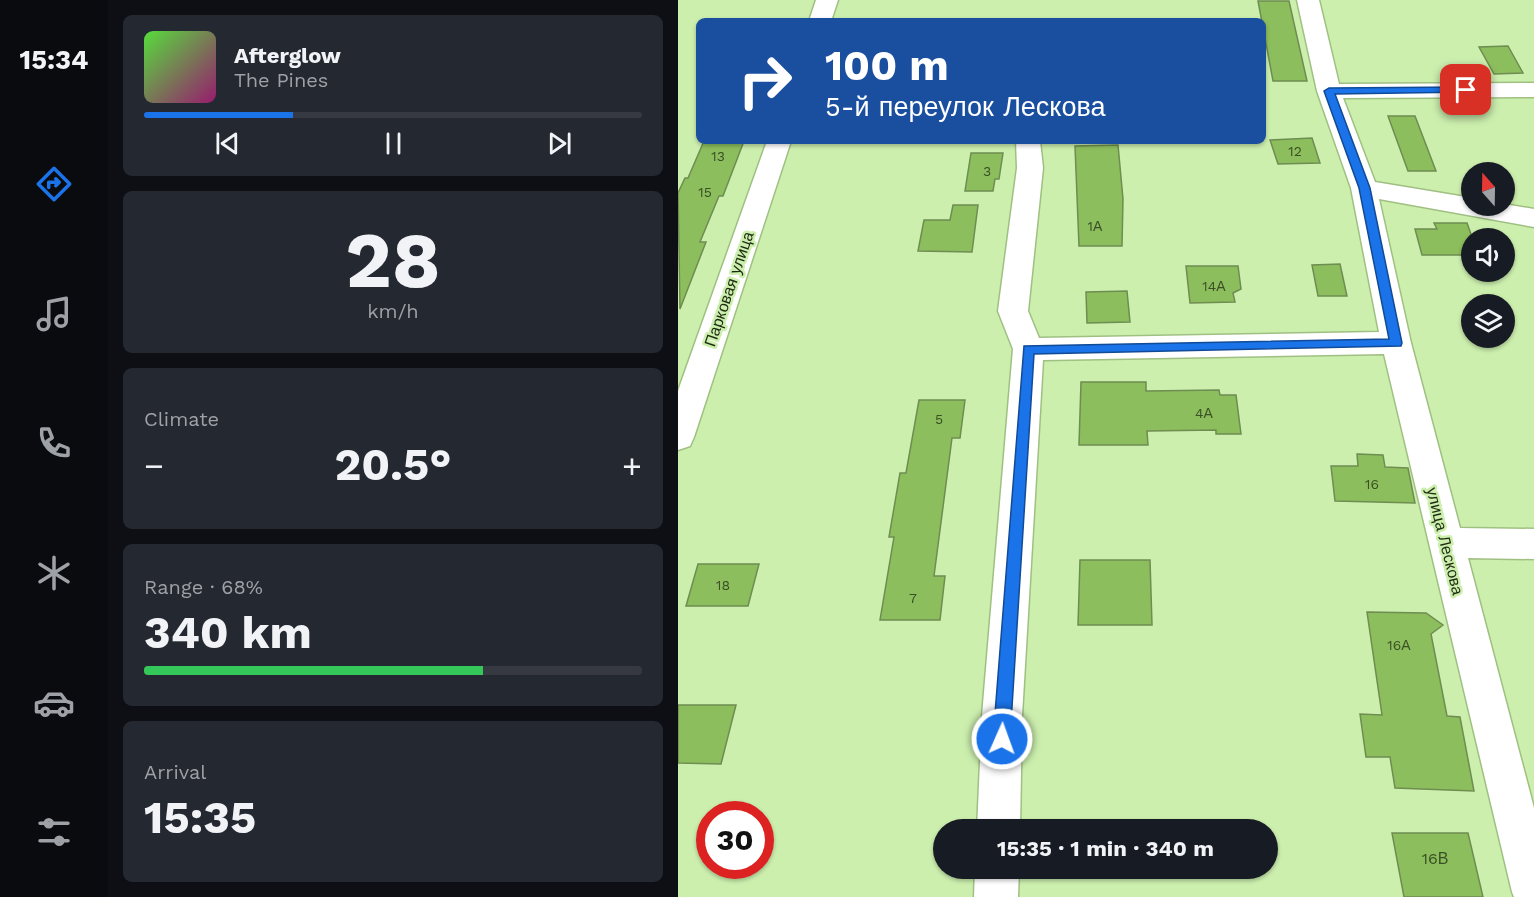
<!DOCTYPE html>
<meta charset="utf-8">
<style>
body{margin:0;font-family:"Work Sans",sans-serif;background:#242831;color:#f1f3f6;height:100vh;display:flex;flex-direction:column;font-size:22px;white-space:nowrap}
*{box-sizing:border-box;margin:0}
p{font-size:20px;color:#9ea1a6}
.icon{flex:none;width:33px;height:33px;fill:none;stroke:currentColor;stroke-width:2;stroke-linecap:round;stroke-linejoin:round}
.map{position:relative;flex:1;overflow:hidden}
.panel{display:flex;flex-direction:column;gap:15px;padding:15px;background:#0d0f14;width:570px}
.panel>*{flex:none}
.hud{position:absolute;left:18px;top:18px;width:570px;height:126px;border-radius:9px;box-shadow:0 2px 4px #0004;background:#1a4fa0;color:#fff;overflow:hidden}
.needle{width:39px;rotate:340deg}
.tools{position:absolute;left:783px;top:162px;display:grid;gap:12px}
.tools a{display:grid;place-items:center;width:54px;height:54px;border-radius:50%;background:#171b24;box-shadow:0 2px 4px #0004;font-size:30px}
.speed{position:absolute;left:18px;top:801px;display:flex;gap:12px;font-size:30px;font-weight:700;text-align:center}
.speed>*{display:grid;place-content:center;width:78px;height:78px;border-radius:50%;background:#171b24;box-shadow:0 2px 4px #0004;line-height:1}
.speed .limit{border:9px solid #d22;background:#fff;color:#111}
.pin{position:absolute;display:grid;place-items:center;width:51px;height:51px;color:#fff;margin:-26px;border-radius:12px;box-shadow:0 3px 9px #0006}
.me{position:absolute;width:66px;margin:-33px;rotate:2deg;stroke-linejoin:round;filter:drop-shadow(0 0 4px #0008)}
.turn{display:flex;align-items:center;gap:21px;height:126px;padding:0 30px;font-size:27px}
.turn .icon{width:78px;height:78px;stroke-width:2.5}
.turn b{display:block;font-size:42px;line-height:51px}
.big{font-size:45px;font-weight:700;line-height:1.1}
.panel .widget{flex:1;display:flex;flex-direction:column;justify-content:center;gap:9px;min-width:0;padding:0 21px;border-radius:9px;background:#242831}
.panel .dial{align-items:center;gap:0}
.dial b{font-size:78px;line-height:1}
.song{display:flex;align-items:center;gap:18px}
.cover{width:72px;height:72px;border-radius:9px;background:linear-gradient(135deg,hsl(110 70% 55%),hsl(320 70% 35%))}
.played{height:6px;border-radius:3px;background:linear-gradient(90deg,#1a73e8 30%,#363941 30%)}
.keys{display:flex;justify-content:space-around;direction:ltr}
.heat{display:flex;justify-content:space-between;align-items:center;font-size:33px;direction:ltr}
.charge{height:9px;border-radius:4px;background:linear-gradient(90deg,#34c759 68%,#363941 0)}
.trip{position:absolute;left:255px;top:819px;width:345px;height:60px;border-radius:30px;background:#171b24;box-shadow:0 2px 4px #0004;font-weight:700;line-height:60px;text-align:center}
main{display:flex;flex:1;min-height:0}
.dock{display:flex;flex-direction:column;width:108px;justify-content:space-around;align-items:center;background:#090b0e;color:#9ea1a6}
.dock .icon{width:42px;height:42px}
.dock .on{color:#1a73e8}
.dock b{font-size:27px;color:#f1f3f6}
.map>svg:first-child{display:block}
.building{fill:#8dbe5d;stroke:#6e8d51;stroke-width:1.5}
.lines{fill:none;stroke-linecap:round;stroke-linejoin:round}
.minor-casing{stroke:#9fc082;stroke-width:3}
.minor{fill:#fff;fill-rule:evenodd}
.route{fill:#1a73e8;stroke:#114b97;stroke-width:1.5}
.labels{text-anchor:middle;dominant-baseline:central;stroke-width:5;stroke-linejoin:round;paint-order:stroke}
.number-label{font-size:14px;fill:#3a5025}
.street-label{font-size:16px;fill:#1e2b12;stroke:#ccefae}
.near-number-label{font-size:16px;fill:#3a5025}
</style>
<main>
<nav class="dock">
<b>15:34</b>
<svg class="icon on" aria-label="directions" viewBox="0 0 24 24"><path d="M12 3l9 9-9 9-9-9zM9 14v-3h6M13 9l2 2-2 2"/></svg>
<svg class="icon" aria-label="music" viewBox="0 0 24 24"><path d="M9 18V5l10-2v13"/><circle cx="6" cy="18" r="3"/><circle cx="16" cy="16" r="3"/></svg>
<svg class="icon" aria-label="phone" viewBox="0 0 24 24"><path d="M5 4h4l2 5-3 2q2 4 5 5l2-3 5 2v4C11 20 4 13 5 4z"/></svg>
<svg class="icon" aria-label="climate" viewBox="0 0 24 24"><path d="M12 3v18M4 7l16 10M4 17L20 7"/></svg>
<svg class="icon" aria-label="car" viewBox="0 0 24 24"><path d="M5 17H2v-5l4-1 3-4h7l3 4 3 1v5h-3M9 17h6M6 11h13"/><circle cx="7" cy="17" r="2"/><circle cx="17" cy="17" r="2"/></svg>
<svg class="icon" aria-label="filters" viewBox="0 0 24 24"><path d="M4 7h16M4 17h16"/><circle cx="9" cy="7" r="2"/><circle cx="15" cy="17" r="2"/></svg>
</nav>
<section class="panel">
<div class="widget">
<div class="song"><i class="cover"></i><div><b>Afterglow</b><p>The Pines</p></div></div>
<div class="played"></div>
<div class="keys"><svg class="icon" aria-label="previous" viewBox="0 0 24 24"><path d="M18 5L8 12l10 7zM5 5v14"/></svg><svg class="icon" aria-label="pause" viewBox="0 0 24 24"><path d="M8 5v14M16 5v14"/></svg><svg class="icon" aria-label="next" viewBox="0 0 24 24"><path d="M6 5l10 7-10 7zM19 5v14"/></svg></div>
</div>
<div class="widget dial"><b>28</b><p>km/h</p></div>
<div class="widget"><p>Climate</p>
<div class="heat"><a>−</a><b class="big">20.5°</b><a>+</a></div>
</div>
<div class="widget"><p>Range · 68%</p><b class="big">340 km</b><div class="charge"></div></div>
<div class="widget"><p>Arrival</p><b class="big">15:35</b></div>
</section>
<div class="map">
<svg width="856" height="897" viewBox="0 0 856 897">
<rect width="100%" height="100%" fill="#ccefae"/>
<path class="building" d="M 580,1 L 611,1 L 629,81 L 595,81 Z
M 830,46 L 845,73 L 816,74 L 801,47 Z
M 710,116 L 737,116 L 758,171 L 730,171 Z
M 634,138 L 642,163 L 600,164 L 592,140 Z
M 26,141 L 66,141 L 45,196 L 41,196 L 22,242 L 28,242 L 2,309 L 0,193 L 7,178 L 10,178 Z
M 440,145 L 445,199 L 444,246 L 401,246 L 397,146 Z
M 293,153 L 325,153 L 321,179 L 317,179 L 315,191 L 287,191 Z
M 275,205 L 300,205 L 294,252 L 240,251 L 246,220 L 272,220 Z
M 756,223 L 789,223 L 794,237 L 794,255 L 744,255 L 737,229 L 759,229 Z
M 662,264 L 669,296 L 640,296 L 634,265 Z
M 508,266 L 560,266 L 563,289 L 555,293 L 557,302 L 512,303 Z
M 449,291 L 452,322 L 409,323 L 408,292 Z
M 403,382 L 468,382 L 468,391 L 541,390 L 542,395 L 558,395 L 563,434 L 538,434 L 538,430 L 469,431 L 470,445 L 401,445 Z
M 241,400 L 287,400 L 282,438 L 274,438 L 256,576 L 267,576 L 262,620 L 202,620 L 216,537 L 211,537 L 222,473 L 228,473 Z
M 679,454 L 705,455 L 707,467 L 730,468 L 737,503 L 657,501 L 653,466 L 680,466 Z
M 402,560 L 472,560 L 474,625 L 400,625 Z
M 20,564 L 81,564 L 70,606 L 8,606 Z
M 689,612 L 748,613 L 765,625 L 753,634 L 769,716 L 782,717 L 796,791 L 717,788 L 712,757 L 688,757 L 682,714 L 704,715 Z
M 0,705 L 58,705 L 43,764 L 0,763 Z
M 714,833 L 790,833 L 805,897 L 726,897 Z"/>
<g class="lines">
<defs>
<path id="minor" d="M 138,0 L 160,0 L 153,21 L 131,21 Z
M 619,0 L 641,0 L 661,84 L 856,83 L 856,97 L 665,98 L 697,182 L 794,198 L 794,206 L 826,204 L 856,209 L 856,227 L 701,199 L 733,343 L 782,528 L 856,529 L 856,559 L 790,558 L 856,808 L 856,897 L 836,897 L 834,892 L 706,354 L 365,360 L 344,716 L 342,830 L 299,830 L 304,716 L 335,349 L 320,311 L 339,168 L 338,141 L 362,141 L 365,168 L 350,311 L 361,338 L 701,332 L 673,188 L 639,91 Z
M 89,141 L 113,141 L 16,437 L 12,446 L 0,450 L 0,391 Z
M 297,868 L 341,868 L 340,897 L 296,897 Z"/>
</defs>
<use href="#minor" class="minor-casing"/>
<use href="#minor" class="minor"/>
</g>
<path class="route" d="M 788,87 L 791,88 L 791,92 L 657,94 L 692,188 L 724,343 L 723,346 L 356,354 L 332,739 L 329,745 L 324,747 L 318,745 L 315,739 L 346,346 L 711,339 L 681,188 L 646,91 L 651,88 Z"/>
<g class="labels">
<g class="number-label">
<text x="617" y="151">12</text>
<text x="40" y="156">13</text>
<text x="309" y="171">3</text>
<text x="27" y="192">15</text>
<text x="417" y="226">1А</text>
<text x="536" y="286">14А</text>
<text x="526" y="413">4А</text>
<text x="261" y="419">5</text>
<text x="694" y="484">16</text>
<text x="45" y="585">18</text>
<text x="235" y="598">7</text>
<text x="721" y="645">16А</text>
</g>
<g class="street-label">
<text transform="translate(51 289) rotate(-71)">Парковая улица</text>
<text transform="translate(767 541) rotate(76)">улица Лескова</text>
</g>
<g class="near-number-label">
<text x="757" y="858">16В</text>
</g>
</g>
</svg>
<div class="tools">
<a><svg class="needle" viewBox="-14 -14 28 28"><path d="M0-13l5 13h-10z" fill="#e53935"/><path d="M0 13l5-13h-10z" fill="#9ea1a6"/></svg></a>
<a><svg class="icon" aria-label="sound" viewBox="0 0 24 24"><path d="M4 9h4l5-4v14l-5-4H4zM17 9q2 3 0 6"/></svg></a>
<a><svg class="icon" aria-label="layers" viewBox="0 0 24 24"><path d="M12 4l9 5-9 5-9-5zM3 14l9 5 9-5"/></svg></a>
</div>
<div class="speed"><div class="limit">30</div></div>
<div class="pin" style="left:788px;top:90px;background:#d93025"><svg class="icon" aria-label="arrive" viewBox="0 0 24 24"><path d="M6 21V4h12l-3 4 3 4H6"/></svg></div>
<svg class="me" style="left:324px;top:739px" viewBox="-20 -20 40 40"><circle r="17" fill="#1a73e8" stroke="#fff" stroke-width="3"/><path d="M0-11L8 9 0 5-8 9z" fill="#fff"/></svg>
<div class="trip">15:35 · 1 min · 340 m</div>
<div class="hud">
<div class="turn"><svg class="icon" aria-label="right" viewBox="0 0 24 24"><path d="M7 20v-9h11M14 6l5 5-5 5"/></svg><div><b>100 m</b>5-й переулок Лескова</div></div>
</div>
</div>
</main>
